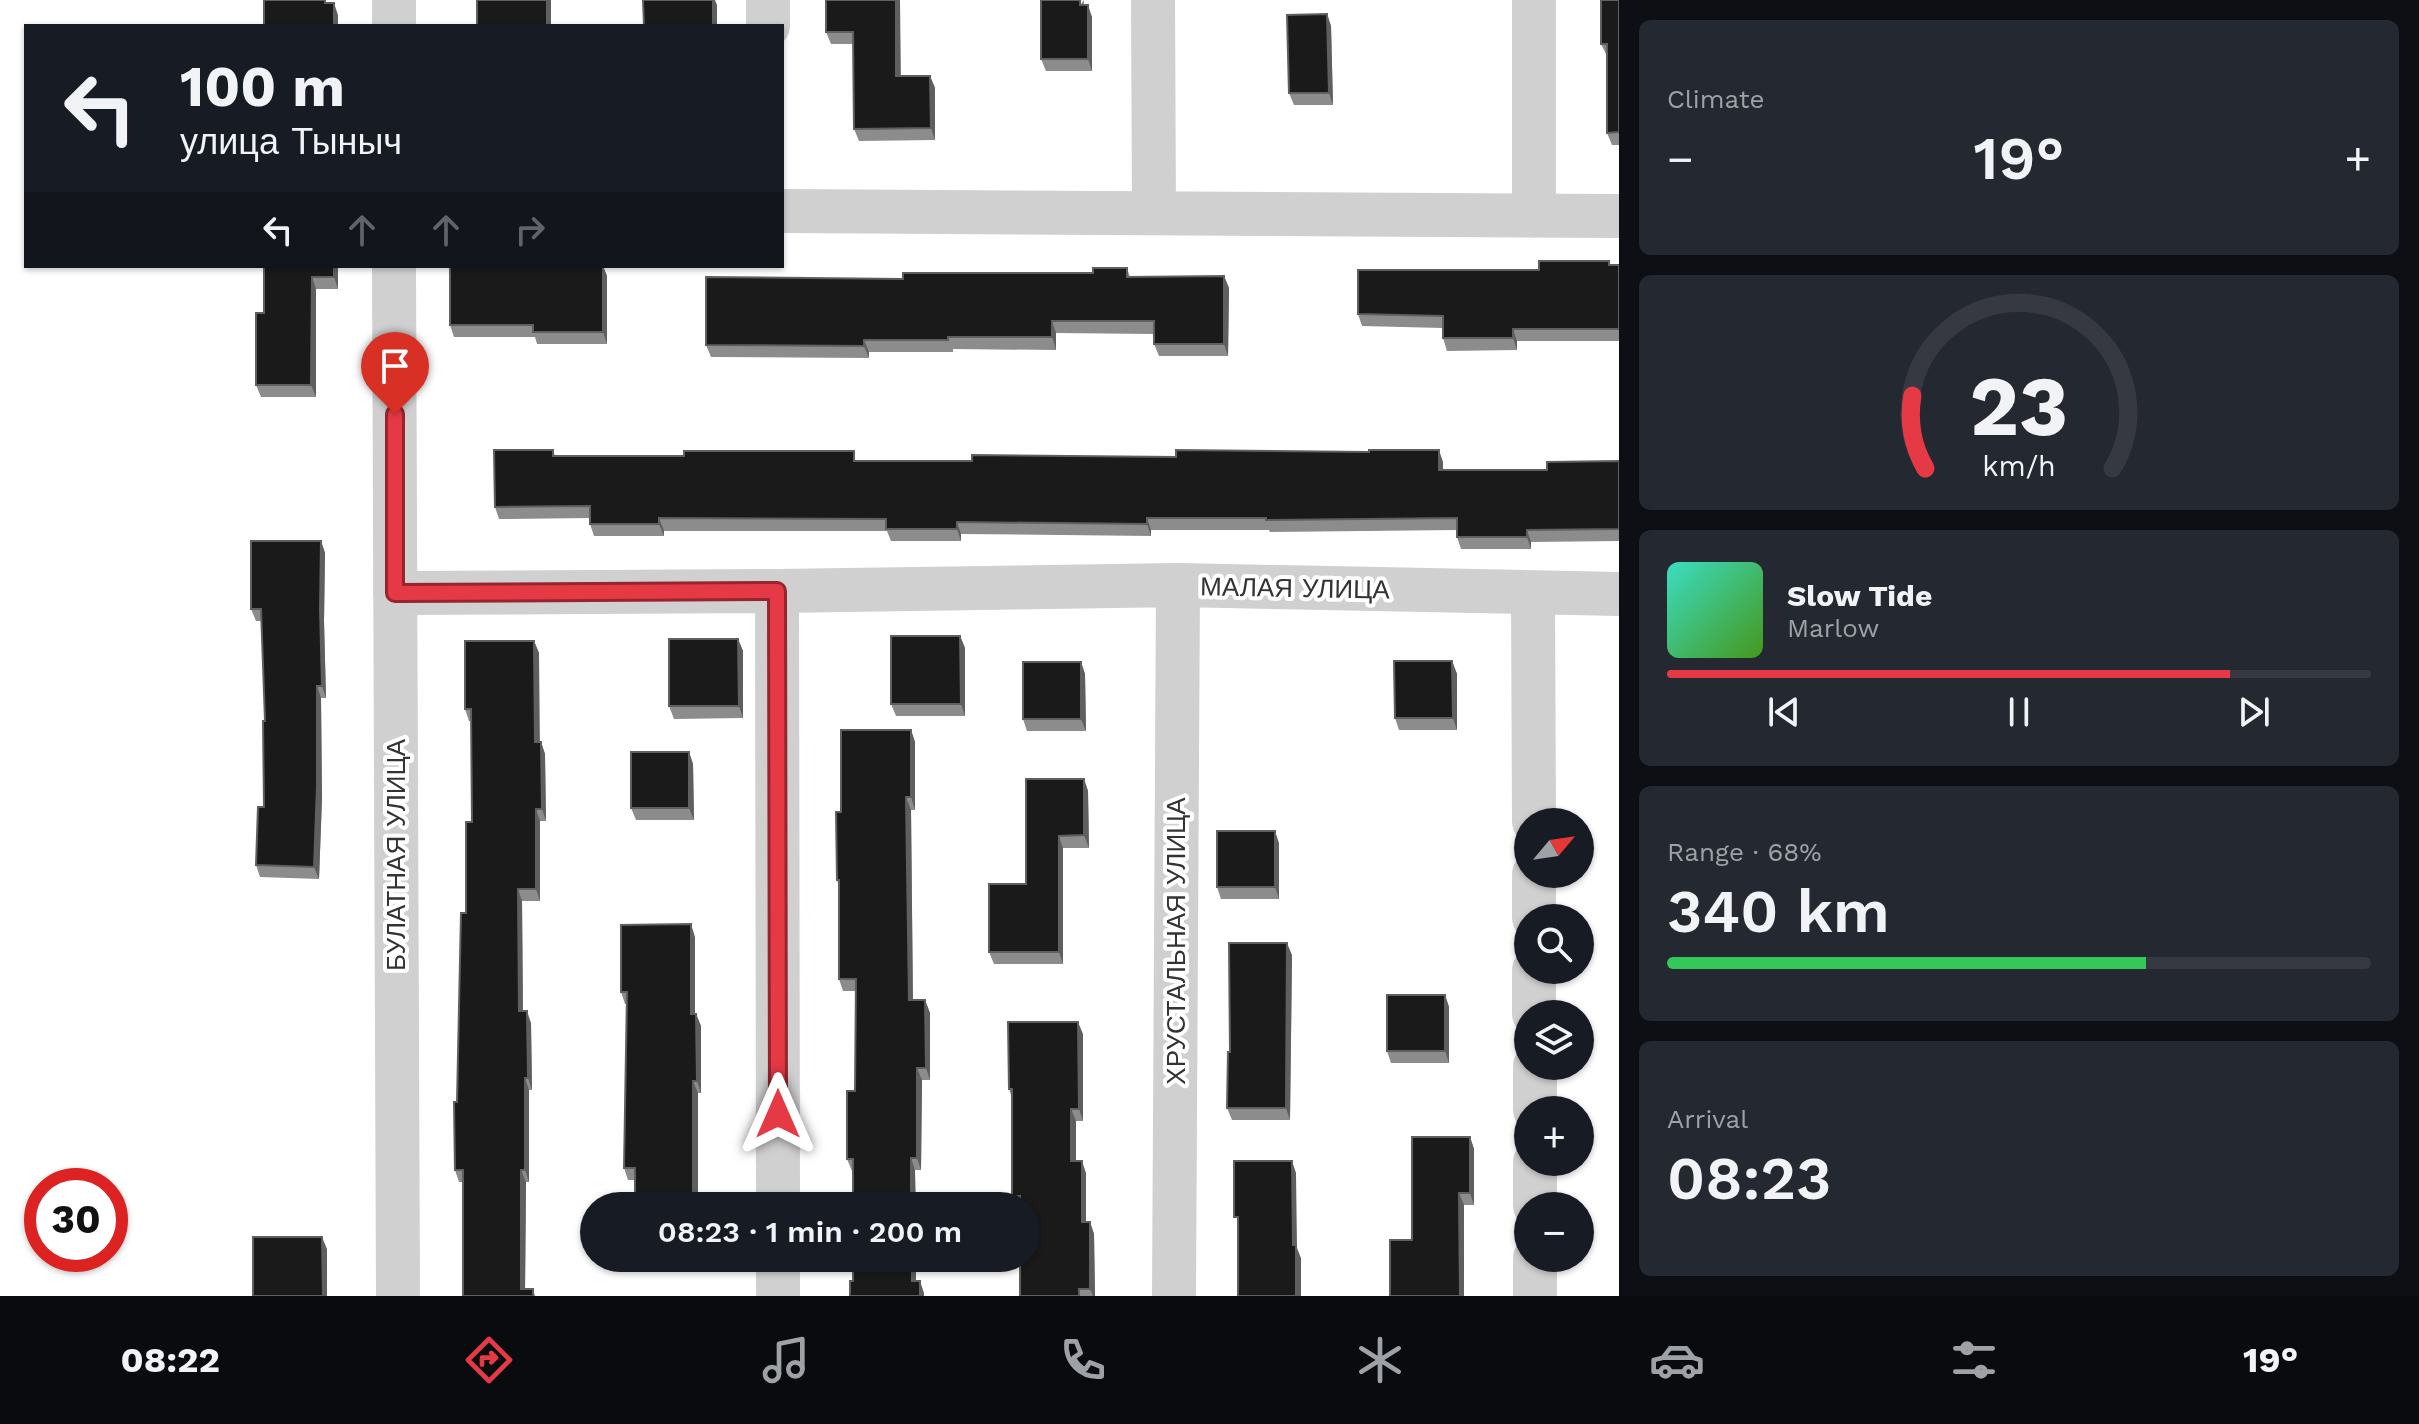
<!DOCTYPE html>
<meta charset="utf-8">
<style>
body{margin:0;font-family:"Work Sans",sans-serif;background:#242831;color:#f1f3f6;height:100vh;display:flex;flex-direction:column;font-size:30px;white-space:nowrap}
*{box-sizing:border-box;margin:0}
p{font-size:26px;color:#9ea1a6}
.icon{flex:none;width:44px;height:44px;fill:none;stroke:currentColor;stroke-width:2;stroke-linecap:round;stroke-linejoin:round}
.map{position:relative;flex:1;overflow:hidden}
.panel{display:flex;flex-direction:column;gap:20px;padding:20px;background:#0d0f14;width:800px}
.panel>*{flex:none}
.banner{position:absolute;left:24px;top:24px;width:760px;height:244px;border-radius:0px;box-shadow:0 2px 6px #0004;background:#171b24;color:#f1f3f6;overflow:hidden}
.needle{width:52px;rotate:61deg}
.buttons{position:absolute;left:1514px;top:808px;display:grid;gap:16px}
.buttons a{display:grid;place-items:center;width:80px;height:80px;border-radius:50%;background:#171b24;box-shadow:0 2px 6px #0004;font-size:40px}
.speed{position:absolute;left:24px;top:1168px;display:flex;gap:16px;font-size:40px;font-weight:700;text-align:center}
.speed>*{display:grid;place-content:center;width:104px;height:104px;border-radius:50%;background:#171b24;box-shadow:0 2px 6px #0004;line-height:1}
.speed .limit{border:12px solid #d22;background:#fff;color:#111}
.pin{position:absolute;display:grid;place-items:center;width:68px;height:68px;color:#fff;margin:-82px -34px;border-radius:50% 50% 50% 0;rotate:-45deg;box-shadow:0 0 8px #0007}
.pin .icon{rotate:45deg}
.me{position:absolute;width:88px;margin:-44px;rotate:0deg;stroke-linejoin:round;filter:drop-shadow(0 0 6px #0008)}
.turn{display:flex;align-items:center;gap:28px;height:168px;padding:0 24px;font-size:36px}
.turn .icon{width:104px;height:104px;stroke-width:2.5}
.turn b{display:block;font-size:56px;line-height:68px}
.lanes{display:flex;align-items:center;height:76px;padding:0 24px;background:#0003;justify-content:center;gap:40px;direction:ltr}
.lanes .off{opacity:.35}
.big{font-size:60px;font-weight:600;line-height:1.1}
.panel .widget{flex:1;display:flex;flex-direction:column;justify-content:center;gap:12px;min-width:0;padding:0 28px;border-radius:12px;background:#242831}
.panel .dial{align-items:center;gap:0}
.dial svg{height:208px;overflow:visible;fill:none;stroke:#363941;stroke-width:7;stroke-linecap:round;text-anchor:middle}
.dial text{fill:#f1f3f6;stroke:none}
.song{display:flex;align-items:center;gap:24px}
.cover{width:96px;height:96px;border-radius:12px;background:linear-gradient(135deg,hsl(170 70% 55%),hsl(100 70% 35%))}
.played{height:8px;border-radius:4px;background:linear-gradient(90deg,#e63946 80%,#363941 80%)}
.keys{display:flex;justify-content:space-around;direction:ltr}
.heat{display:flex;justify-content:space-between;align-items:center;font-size:44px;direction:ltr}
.charge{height:12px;border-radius:6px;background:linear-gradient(90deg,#34c759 68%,#363941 0)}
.trip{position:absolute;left:580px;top:1192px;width:460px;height:80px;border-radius:40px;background:#171b24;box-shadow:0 2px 6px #0004;font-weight:600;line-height:80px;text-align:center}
.tab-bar{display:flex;height:128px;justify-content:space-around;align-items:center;background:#090b0e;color:#9ea1a6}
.tab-bar .icon{width:56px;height:56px}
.tab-bar .on{color:#e63946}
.tab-bar b{font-size:36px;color:#f1f3f6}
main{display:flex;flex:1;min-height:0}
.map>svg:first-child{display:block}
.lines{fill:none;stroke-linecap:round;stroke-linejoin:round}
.minor{stroke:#d0d0d0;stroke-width:44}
.wall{fill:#8c8c8c}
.shaded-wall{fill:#5f5f5f}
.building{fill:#1a1a1a;stroke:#5f5f5f;stroke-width:2}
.route-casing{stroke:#96252e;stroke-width:20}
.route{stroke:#e63946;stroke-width:14}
.labels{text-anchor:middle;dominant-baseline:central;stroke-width:8;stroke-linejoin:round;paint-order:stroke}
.street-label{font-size:26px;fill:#333;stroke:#fff}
</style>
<main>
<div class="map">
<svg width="1619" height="1296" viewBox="0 0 1619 1296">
<rect width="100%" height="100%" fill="#fff"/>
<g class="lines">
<path class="minor" d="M 394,0 L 394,26
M 1153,0 L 1154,213
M 1534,0 L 1534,216
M 768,26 L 768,0
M 782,211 L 1619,216
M 394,266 L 398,1296
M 777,591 L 778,1206
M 395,593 L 777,591 L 1178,585 L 1619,594
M 1533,593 L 1534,822
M 1534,874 L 1534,918
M 1534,970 L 1534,1014
M 1535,1066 L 1535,1110
M 1535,1162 L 1535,1206
M 778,1258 L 778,1296
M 1535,1258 L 1535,1296
M 1174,1296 L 1178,585"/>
</g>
<path class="wall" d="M 826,0 L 901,76 L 930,76 L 935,88 L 935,140 L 859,141 L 854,129 L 853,44 L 831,44 L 826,32 Z
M 1084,0 L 1084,5 L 1092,17 L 1092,71 L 1046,71 L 1041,59 Z
M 1619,0 L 1619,145 L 1612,145 L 1607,133 L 1607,56 L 1601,44 Z
M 1327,14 L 1331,26 L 1333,105 L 1294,105 L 1289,93 Z
M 1610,265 L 1619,265 L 1619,341 L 1517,341 L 1517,350 L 1447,351 L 1443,338 L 1443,328 L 1362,326 L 1358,314 L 1539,270 Z
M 264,266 L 338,266 L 338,289 L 316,289 L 316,397 L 261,397 L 256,385 L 264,313 Z
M 603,266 L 607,276 L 607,344 L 537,344 L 535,337 L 454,337 L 450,325 Z
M 1127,268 L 1130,277 L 1224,276 L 1229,288 L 1228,356 L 1159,356 L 1154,344 L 1154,334 L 1056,333 L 1056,350 L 953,349 L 953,352 L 869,352 L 869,358 L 711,357 L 706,345 L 903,279 L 1093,273 Z
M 553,450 L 555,456 L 858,461 L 1443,462 L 1443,470 L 1547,470 L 1619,461 L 1619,541 L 1531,542 L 1531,549 L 1461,549 L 1457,537 L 1457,530 L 1270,532 L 1269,530 L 1151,530 L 1151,536 L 961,534 L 961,541 L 891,541 L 887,531 L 664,531 L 664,536 L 594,536 L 590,524 L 590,518 L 499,519 L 495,507 Z
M 321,541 L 325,553 L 324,621 L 326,698 L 321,698 L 322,798 L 319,879 L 260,877 L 256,865 L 264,807 L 265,721 L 262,621 L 256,621 L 251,609 Z
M 960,636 L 965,648 L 965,716 L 896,716 L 891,704 Z
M 738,639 L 743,651 L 743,718 L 674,719 L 669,706 Z
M 534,641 L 539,653 L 539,742 L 541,742 L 545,754 L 546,821 L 540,821 L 540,901 L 522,901 L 523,1011 L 531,1023 L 532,1090 L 529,1090 L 529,1182 L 526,1182 L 525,1289 L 533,1289 L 535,1296 L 463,1296 L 463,1182 L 459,1182 L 455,1170 L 466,913 L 472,822 L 471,721 L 469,721 L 465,709 Z
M 1452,661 L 1457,674 L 1457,730 L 1399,730 L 1395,718 Z
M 1081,662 L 1085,674 L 1086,731 L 1027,731 L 1023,719 Z
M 911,730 L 915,742 L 915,810 L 911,810 L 913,1000 L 925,1000 L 930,1013 L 930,1080 L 922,1080 L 921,1170 L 852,1171 L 847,1159 L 855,1091 L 856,991 L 843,991 L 839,979 L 839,886 L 837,880 L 841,812 Z
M 689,752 L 693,764 L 694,820 L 636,820 L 631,808 Z
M 1084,779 L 1088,791 L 1089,848 L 1063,848 L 1063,964 L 994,964 L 989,952 Z
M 1279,843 L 1279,899 L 1221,899 L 1217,887 Z
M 695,937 L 695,1014 L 696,1014 L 701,1026 L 701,1093 L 698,1093 L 635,1180 L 628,1180 L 624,1168 L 627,1004 L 625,1004 L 621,992 Z
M 1292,955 L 1290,1120 L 1232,1120 L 1227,1108 L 1230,1052 Z
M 1445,995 L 1449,1007 L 1449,1063 L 1391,1063 L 1387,1051 Z
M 1083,1034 L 1083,1121 L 1076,1121 L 1076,1161 L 1086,1173 L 1086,1222 L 1090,1222 L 1094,1234 L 1095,1296 L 1020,1296 L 1026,1206 L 1015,1206 L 1012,1197 L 1012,1098 L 1009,1089 Z
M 1470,1137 L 1474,1149 L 1474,1205 L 1464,1205 L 1412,1240 Z
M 639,1258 L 698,1258 L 698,1260 L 639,1260 Z"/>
<path class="shaded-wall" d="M 547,0 L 551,0 L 551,26 L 547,26 Z
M 712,0 L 715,0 L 717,5 L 717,26 L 713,26 Z
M 896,0 L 900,0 L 901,88 L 896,76 Z
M 334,3 L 338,15 L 338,26 L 334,26 Z
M 1088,5 L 1092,17 L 1092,71 L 1088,59 Z
M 1327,14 L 1331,26 L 1333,105 L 1329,93 Z
M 930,76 L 935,88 L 935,140 L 931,128 Z
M 334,266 L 338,266 L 338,289 L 334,277 Z
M 603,266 L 607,276 L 607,344 L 603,332 Z
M 1224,276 L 1229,288 L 1228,356 L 1224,344 Z
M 312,277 L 316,289 L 316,397 L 311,385 Z
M 1052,321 L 1056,333 L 1056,350 L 1052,337 Z
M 1513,329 L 1517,341 L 1517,350 L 1513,338 Z
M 864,340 L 869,352 L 869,358 L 864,346 Z
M 1439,450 L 1443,462 L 1443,482 L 1439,470 Z
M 659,518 L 664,531 L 664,536 L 659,524 Z
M 1147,518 L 1151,530 L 1151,536 L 1147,524 Z
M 957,522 L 961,534 L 961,541 L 957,529 Z
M 1527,530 L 1531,542 L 1531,549 L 1527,537 Z
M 321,541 L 325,553 L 324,621 L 326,698 L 322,686 L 320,609 Z
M 960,636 L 965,648 L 965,716 L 961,704 Z
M 738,639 L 743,651 L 743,718 L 739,706 Z
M 534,641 L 539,653 L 540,754 L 535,742 Z
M 1452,661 L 1457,674 L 1457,730 L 1453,718 Z
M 1081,662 L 1085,674 L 1086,731 L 1081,719 Z
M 317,686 L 321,698 L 322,798 L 319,879 L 314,867 Z
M 911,730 L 915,742 L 915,810 L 911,797 Z
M 541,742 L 545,754 L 546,821 L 542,809 Z
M 689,752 L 693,764 L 694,820 L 689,808 Z
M 1084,779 L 1088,791 L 1089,848 L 1084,835 Z
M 906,797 L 911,810 L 913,1013 L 909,1000 Z
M 536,809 L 540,821 L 540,901 L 536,889 Z
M 1275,831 L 1279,843 L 1279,899 L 1275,887 Z
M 1059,836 L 1063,848 L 1063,964 L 1059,952 Z
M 518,889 L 522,901 L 523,1023 L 519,1011 Z
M 691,924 L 695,937 L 695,1026 L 691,1014 Z
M 1287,943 L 1292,955 L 1290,1120 L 1286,1108 Z
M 1445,995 L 1449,1007 L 1449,1063 L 1445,1051 Z
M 925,1000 L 930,1013 L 930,1080 L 926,1068 Z
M 527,1011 L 531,1023 L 532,1090 L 528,1078 Z
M 696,1014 L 701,1026 L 701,1093 L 697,1081 Z
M 1078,1022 L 1083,1034 L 1083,1121 L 1079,1109 Z
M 917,1068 L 922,1080 L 921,1170 L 917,1158 Z
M 525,1078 L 529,1090 L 529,1182 L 525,1170 Z
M 693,1081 L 698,1093 L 698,1206 L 693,1206 Z
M 1071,1109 L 1076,1121 L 1076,1173 L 1071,1161 Z
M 1470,1137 L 1474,1149 L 1474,1205 L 1470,1193 Z
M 911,1158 L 915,1170 L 916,1206 L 911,1206 Z
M 1082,1161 L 1086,1173 L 1086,1234 L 1082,1222 Z
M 1292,1161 L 1296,1173 L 1297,1248 L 1301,1258 L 1301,1296 L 1296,1296 L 1293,1245 Z
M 521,1170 L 526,1182 L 525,1296 L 521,1289 Z
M 1459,1193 L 1464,1205 L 1464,1296 L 1460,1296 Z
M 1090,1222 L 1094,1234 L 1095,1296 L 1093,1296 L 1090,1289 Z
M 322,1237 L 327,1249 L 327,1296 L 323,1296 Z
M 912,1258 L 916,1258 L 916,1293 L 912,1281 Z
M 920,1281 L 924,1293 L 924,1296 L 920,1296 Z"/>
<path class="building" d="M 264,0 L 325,0 L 325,3 L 334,3 L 334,26 L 264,26 Z
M 477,0 L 547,0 L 547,26 L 477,26 Z
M 643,0 L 713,0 L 713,26 L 644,26 Z
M 826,0 L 896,0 L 896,76 L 930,76 L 931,128 L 854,129 L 853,32 L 826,32 Z
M 1041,0 L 1080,0 L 1080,5 L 1088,5 L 1088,59 L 1041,59 Z
M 1601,0 L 1619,0 L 1619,132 L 1607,133 L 1607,44 L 1601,44 Z
M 1327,14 L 1329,93 L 1289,93 L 1287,15 Z
M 1539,261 L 1609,261 L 1609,265 L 1619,265 L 1619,329 L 1513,329 L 1513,338 L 1443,338 L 1443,316 L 1358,314 L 1358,270 L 1539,270 Z
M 264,266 L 334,266 L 334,277 L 312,277 L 311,385 L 256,385 L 256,313 L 264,313 Z
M 450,266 L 603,266 L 603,332 L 533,332 L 533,325 L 450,325 Z
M 1093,268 L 1127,268 L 1127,277 L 1224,276 L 1224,344 L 1154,344 L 1154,321 L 1052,321 L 1052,337 L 948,337 L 948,340 L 864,340 L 864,346 L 706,345 L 706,277 L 903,279 L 903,273 L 1093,273 Z
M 494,450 L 553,450 L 553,456 L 684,456 L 684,451 L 854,451 L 854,461 L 972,461 L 972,455 L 1176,457 L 1176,450 L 1369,452 L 1369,450 L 1439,450 L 1439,470 L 1547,470 L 1547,462 L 1619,461 L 1619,529 L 1527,530 L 1527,537 L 1457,537 L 1457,518 L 1266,520 L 1266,518 L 1147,518 L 1147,524 L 957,522 L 957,529 L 886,529 L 886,519 L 659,518 L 659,524 L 590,524 L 590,506 L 495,507 Z
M 251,541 L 321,541 L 320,609 L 322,686 L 317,686 L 317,786 L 314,867 L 256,865 L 258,807 L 264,807 L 263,721 L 265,721 L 261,609 L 251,609 Z
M 891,636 L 960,636 L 961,704 L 891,704 Z
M 669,639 L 738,639 L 739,706 L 669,706 Z
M 465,641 L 534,641 L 535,742 L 541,742 L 542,809 L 536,809 L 536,889 L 518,889 L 519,1011 L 527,1011 L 528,1078 L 525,1078 L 525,1170 L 521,1170 L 521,1289 L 533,1289 L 533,1296 L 463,1296 L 463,1170 L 455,1170 L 454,1102 L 457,1102 L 461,913 L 466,913 L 466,822 L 472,822 L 471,709 L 465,709 Z
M 1394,661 L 1452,661 L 1453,718 L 1395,718 Z
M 1023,662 L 1081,662 L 1081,719 L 1023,719 Z
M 841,730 L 911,730 L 911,797 L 906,797 L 909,1000 L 925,1000 L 926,1068 L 917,1068 L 917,1158 L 911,1158 L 911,1206 L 853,1206 L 853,1159 L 847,1159 L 847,1091 L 855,1091 L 856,979 L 839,979 L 839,880 L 837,880 L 836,812 L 841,812 Z
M 631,752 L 689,752 L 689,808 L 631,808 Z
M 1026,779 L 1084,779 L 1084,835 L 1059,836 L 1059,952 L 989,952 L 989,884 L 1026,884 Z
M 1217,831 L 1275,831 L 1275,887 L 1217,887 Z
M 691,924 L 691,1014 L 696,1014 L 697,1081 L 693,1081 L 693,1206 L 635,1206 L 635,1168 L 624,1168 L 627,992 L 621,992 L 621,925 Z
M 1229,943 L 1287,943 L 1286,1108 L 1227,1108 L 1228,1052 L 1230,1052 Z
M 1387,995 L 1445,995 L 1445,1051 L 1387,1051 Z
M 1008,1022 L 1078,1022 L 1079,1109 L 1071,1109 L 1071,1161 L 1082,1161 L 1082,1222 L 1090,1222 L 1090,1289 L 1079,1289 L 1079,1296 L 1020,1296 L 1020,1258 L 1026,1258 L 1026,1206 L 1020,1206 L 1020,1196 L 1012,1197 L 1012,1089 L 1009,1089 Z
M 1412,1137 L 1470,1137 L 1470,1193 L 1459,1193 L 1460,1296 L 1390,1296 L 1390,1240 L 1412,1240 Z
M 1234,1161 L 1292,1161 L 1293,1245 L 1296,1245 L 1296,1296 L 1238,1296 L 1238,1217 L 1234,1217 Z
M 253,1237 L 322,1237 L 323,1296 L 253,1296 Z
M 853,1258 L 912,1258 L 912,1281 L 920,1281 L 920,1296 L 850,1296 L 850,1281 L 853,1281 Z"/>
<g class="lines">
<defs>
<path id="route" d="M 395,414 L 395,593 L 777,591 L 778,1114"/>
</defs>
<use href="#route" class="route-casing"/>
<use href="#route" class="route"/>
</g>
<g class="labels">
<g class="street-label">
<text transform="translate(1295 588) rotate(1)">МАЛАЯ УЛИЦА</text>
<text transform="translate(396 855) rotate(-90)">БУЛАТНАЯ УЛИЦА</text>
<text transform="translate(1176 941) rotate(-90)">ХРУСТАЛЬНАЯ УЛИЦА</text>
</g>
</g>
</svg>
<div class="buttons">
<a><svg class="needle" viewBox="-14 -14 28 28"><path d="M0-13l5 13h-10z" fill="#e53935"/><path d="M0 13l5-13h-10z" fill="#9ea1a6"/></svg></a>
<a><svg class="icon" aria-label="search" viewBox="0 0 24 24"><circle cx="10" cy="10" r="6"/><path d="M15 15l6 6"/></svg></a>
<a><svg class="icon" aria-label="layers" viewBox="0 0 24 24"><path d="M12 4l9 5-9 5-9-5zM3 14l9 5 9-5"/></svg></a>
<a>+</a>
<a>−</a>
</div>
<div class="speed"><div class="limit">30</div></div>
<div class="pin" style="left:395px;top:414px;background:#d93025"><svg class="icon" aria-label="arrive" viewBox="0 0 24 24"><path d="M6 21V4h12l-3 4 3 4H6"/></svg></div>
<svg class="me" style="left:778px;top:1114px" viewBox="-20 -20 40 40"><path d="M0-17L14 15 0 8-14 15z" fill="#e63946" stroke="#fff" stroke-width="4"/></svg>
<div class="trip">08:23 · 1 min · 200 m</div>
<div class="banner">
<div class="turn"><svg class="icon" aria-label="left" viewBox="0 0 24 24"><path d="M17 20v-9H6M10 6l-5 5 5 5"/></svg><div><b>100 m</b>улица Тыныч</div></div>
<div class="lanes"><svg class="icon" aria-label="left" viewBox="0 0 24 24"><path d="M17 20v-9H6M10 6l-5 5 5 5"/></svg><svg class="icon off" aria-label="ahead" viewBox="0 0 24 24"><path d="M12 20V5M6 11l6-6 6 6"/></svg><svg class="icon off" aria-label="ahead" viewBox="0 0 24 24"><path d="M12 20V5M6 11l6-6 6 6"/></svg><svg class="icon off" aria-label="right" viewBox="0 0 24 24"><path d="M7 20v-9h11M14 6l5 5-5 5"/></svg></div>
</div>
</div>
<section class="panel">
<div class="widget"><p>Climate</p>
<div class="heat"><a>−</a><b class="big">19°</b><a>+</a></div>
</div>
<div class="widget dial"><svg viewBox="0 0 100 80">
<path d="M14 69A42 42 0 1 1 86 69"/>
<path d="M14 69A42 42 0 0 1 9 41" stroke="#e63946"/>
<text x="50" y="56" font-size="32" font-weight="700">23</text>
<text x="50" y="72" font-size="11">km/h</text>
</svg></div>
<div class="widget">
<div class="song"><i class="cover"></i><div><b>Slow Tide</b><p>Marlow</p></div></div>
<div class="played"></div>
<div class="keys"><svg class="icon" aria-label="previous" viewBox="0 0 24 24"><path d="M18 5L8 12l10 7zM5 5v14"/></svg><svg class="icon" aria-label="pause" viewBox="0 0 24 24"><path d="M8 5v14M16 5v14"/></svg><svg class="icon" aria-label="next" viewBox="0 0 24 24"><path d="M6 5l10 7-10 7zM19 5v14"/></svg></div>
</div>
<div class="widget"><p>Range · 68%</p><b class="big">340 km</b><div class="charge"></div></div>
<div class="widget"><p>Arrival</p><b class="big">08:23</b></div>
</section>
</main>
<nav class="tab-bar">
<b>08:22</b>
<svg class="icon on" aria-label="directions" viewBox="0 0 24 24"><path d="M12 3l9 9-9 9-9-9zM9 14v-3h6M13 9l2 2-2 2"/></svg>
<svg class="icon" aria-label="music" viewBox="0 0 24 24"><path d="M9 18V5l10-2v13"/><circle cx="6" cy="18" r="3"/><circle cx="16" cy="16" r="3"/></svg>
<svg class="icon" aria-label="phone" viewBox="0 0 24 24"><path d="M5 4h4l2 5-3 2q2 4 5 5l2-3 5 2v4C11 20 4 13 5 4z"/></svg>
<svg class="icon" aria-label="climate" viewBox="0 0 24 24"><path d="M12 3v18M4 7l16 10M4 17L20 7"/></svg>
<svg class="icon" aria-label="car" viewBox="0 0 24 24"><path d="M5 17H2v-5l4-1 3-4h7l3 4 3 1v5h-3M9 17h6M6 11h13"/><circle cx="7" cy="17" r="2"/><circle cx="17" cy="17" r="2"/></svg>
<svg class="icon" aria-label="filters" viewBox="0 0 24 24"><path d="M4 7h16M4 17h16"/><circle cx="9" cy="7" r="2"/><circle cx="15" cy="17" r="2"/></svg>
<b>19°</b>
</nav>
